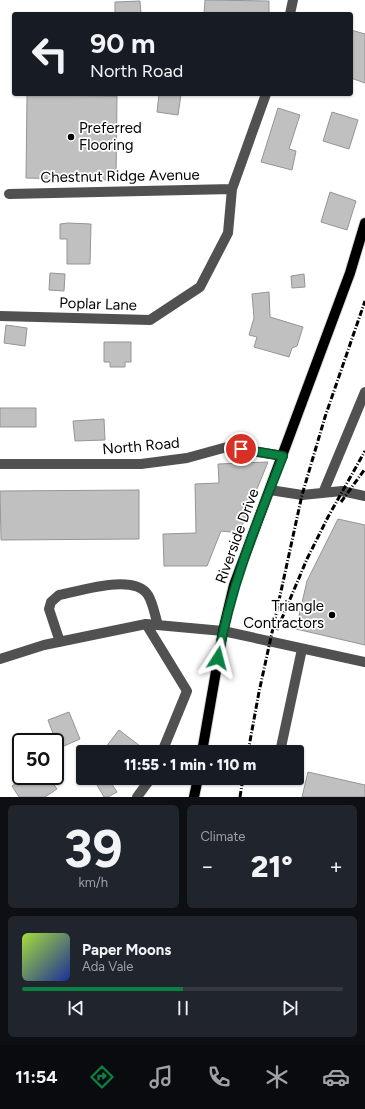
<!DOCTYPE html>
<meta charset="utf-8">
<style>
body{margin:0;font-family:Figtree,sans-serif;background:#20242c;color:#f1f3f6;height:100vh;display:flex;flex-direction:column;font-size:15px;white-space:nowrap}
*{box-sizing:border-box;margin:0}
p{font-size:13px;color:#9ea1a6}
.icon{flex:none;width:22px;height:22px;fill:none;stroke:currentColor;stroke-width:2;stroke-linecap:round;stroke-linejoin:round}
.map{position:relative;height:797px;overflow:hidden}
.side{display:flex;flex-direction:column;gap:8px;padding:8px;background:#0d0f14;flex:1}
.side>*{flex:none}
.hud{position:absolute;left:12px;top:12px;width:341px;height:84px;border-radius:4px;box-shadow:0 1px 3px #0004;background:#171b24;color:#f1f3f6;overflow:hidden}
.speed{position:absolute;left:12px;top:733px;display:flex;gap:8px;font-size:20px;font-weight:700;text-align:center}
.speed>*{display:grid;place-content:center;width:52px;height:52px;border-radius:50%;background:#171b24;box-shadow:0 1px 3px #0004;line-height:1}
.speed .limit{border:2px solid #111;border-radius:6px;background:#fff;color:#111}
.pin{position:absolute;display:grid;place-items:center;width:34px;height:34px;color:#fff;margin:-17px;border:2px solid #fff;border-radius:50%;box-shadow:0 1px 4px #0007}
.me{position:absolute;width:44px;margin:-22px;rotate:9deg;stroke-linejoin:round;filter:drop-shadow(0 0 3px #0008)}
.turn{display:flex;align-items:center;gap:14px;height:84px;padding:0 12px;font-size:18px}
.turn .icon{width:52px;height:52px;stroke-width:2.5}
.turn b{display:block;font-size:28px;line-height:34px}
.big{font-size:30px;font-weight:800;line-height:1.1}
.side .tile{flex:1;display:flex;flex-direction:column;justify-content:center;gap:6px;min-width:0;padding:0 14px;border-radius:6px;background:#20242c}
.side .dial{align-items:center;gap:0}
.dial b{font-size:52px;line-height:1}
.song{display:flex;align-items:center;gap:12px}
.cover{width:48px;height:48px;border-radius:6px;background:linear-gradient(135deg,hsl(80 70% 55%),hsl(230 70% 35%))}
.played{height:4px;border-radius:2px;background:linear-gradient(90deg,#0b8043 50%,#363941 50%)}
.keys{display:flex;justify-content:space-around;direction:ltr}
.heat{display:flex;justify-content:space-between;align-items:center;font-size:22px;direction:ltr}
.side .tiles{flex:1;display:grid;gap:8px;grid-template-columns:1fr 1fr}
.tile:last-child{grid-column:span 2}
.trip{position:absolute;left:76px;top:745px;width:228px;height:40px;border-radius:4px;background:#171b24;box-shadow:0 1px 3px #0004;font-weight:800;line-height:40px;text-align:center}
.dock{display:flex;height:64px;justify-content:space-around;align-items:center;background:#090b0e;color:#9ea1a6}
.dock .icon{width:28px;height:28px}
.dock .on{color:#0b8043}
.dock b{font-size:18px;color:#f1f3f6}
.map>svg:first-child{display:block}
.building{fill:#c0c0c0;stroke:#959595}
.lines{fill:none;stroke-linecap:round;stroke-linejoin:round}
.major-casing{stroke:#dbdbdb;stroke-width:12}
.minor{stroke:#515151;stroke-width:10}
.major{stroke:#000;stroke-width:10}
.rail{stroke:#000;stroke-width:3;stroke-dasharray:6 2 1 2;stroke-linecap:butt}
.route-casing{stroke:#07532c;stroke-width:10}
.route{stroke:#0b8043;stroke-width:7}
.poi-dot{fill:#000;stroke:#fff;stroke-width:1.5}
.labels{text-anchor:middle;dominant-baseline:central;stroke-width:3.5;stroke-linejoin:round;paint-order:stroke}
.poi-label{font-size:15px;fill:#000;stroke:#fff;text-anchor:start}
.street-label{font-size:15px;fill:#000;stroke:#fff}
</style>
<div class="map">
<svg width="365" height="797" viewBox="0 0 365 797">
<rect width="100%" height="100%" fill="#fff"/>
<path class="building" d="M 205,0 L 269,1 L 269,14 L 204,14 Z
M 140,1 L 141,14 L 115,14 L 115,2 Z
M 351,30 L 365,34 L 365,83 L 351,78 Z
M 159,94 L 181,94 L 178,115 L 157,112 Z
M 27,95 L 117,96 L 116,180 L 26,178 Z
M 278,108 L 300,115 L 289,149 L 296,151 L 292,170 L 261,162 Z
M 332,112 L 358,120 L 349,149 L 323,141 Z
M 330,192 L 356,201 L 347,230 L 321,222 Z
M 68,223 L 91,224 L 90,264 L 67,264 L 67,239 L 60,239 L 60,224 Z
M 50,273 L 65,274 L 64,291 L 49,290 Z
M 304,274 L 305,287 L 292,288 L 291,276 Z
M 269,292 L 270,317 L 303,327 L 297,346 L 292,348 L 289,357 L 254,347 L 257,337 L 249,335 L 254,318 L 252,294 Z
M 6,325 L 27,328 L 25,346 L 4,343 Z
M 104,342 L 131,342 L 131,362 L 125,362 L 125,367 L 110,367 L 110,362 L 104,362 Z
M 0,408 L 36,408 L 36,427 L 0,427 Z
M 104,419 L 105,440 L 75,441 L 73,421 Z
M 268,462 L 239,533 L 221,531 L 207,566 L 164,566 L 163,534 L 196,533 L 195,484 L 219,483 L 218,464 Z
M 139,490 L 139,539 L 1,540 L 0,491 Z
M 338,519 L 365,525 L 365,645 L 296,629 L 307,581 Z
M 69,712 L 80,739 L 64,746 L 62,742 L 57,744 L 48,720 Z
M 119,730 L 148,752 L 102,752 Z
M 308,772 L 365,785 L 365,797 L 302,797 Z
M 14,776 L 48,776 L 57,789 L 45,797 L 19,797 L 12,786 L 18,782 Z
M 108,778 L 117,792 L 108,797 L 104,797 L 97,785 Z"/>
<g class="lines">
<defs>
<path id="major" d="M 202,752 L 223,631 L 234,585 L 350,273 L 365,223
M 194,797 L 198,778"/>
</defs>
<use href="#major" class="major-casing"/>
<path class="minor" d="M 290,14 L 293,0
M 9,194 L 232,189
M 0,316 L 150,320 L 200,287 L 228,233 L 232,189 L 266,94
M 0,464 L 141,464 L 187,458 L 227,447 L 283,456
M 270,490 L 302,495 L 342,491 L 365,496
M 323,493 L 365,392
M 146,624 L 187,691 L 162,752
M 60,642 L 49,609 L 51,602 L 59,595 C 80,591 134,573 148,595 C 153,603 155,616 158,625
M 0,659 L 44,645 L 146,624 L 223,631 L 365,662
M 280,752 L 302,649
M 275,779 L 275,778
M 137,797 L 151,778"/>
<use href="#major" class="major"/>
<path class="rail" d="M 341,502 L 365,469
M 277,630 L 307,559 L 328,517 L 365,451
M 248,752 L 259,692 L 302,495 L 325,417 L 365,301
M 240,797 L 243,778"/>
</g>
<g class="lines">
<defs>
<path id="route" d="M 218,658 C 230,588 257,522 283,456 L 241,449"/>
</defs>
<use href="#route" class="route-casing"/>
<use href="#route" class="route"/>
</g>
<g class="poi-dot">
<circle cx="71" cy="137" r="4"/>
<circle cx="332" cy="615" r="4"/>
</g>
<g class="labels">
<g class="poi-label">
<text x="79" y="128">Preferred<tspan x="79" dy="17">Flooring</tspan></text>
<text x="324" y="606" text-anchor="end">Triangle<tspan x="324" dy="17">Contractors</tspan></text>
</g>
<g class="street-label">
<text transform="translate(120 176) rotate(-1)">Chestnut Ridge Avenue</text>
<text transform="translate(98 304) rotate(2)">Poplar Lane</text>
<text transform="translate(141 446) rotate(-5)">North Road</text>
<text transform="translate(237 536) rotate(-70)">Riverside Drive</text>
</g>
</g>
</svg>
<div class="speed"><div class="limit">50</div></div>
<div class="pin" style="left:241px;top:449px;background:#d93025"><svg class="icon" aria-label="arrive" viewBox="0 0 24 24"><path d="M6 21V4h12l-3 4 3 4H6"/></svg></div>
<svg class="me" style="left:218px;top:658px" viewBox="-20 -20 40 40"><path d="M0-17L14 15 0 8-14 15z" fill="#0b8043" stroke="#fff" stroke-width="4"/></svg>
<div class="trip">11:55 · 1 min · 110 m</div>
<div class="hud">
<div class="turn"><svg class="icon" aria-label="left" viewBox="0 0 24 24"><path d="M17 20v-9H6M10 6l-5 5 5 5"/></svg><div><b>90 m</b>North Road</div></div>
</div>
</div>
<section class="side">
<div class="tiles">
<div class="tile dial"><b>39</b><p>km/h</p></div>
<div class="tile"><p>Climate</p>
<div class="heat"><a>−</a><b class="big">21°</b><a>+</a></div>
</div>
<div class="tile">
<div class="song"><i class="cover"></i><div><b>Paper Moons</b><p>Ada Vale</p></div></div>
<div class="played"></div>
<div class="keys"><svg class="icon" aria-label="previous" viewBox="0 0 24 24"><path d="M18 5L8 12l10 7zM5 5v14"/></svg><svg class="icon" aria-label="pause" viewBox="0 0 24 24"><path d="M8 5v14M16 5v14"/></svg><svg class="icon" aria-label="next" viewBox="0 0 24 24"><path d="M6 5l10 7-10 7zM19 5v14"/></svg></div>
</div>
</div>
</section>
<nav class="dock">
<b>11:54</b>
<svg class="icon on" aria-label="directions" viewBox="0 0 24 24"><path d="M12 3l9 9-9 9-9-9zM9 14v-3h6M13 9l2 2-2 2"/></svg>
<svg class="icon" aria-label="music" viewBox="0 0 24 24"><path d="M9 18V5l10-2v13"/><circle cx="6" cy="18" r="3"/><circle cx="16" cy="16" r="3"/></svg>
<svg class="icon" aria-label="phone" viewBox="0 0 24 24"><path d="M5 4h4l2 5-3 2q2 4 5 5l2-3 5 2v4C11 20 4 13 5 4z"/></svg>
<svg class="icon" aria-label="climate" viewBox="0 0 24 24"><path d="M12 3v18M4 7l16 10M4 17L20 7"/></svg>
<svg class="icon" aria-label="car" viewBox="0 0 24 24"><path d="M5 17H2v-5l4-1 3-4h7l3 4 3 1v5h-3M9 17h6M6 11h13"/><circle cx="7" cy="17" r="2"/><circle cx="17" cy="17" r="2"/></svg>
</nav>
